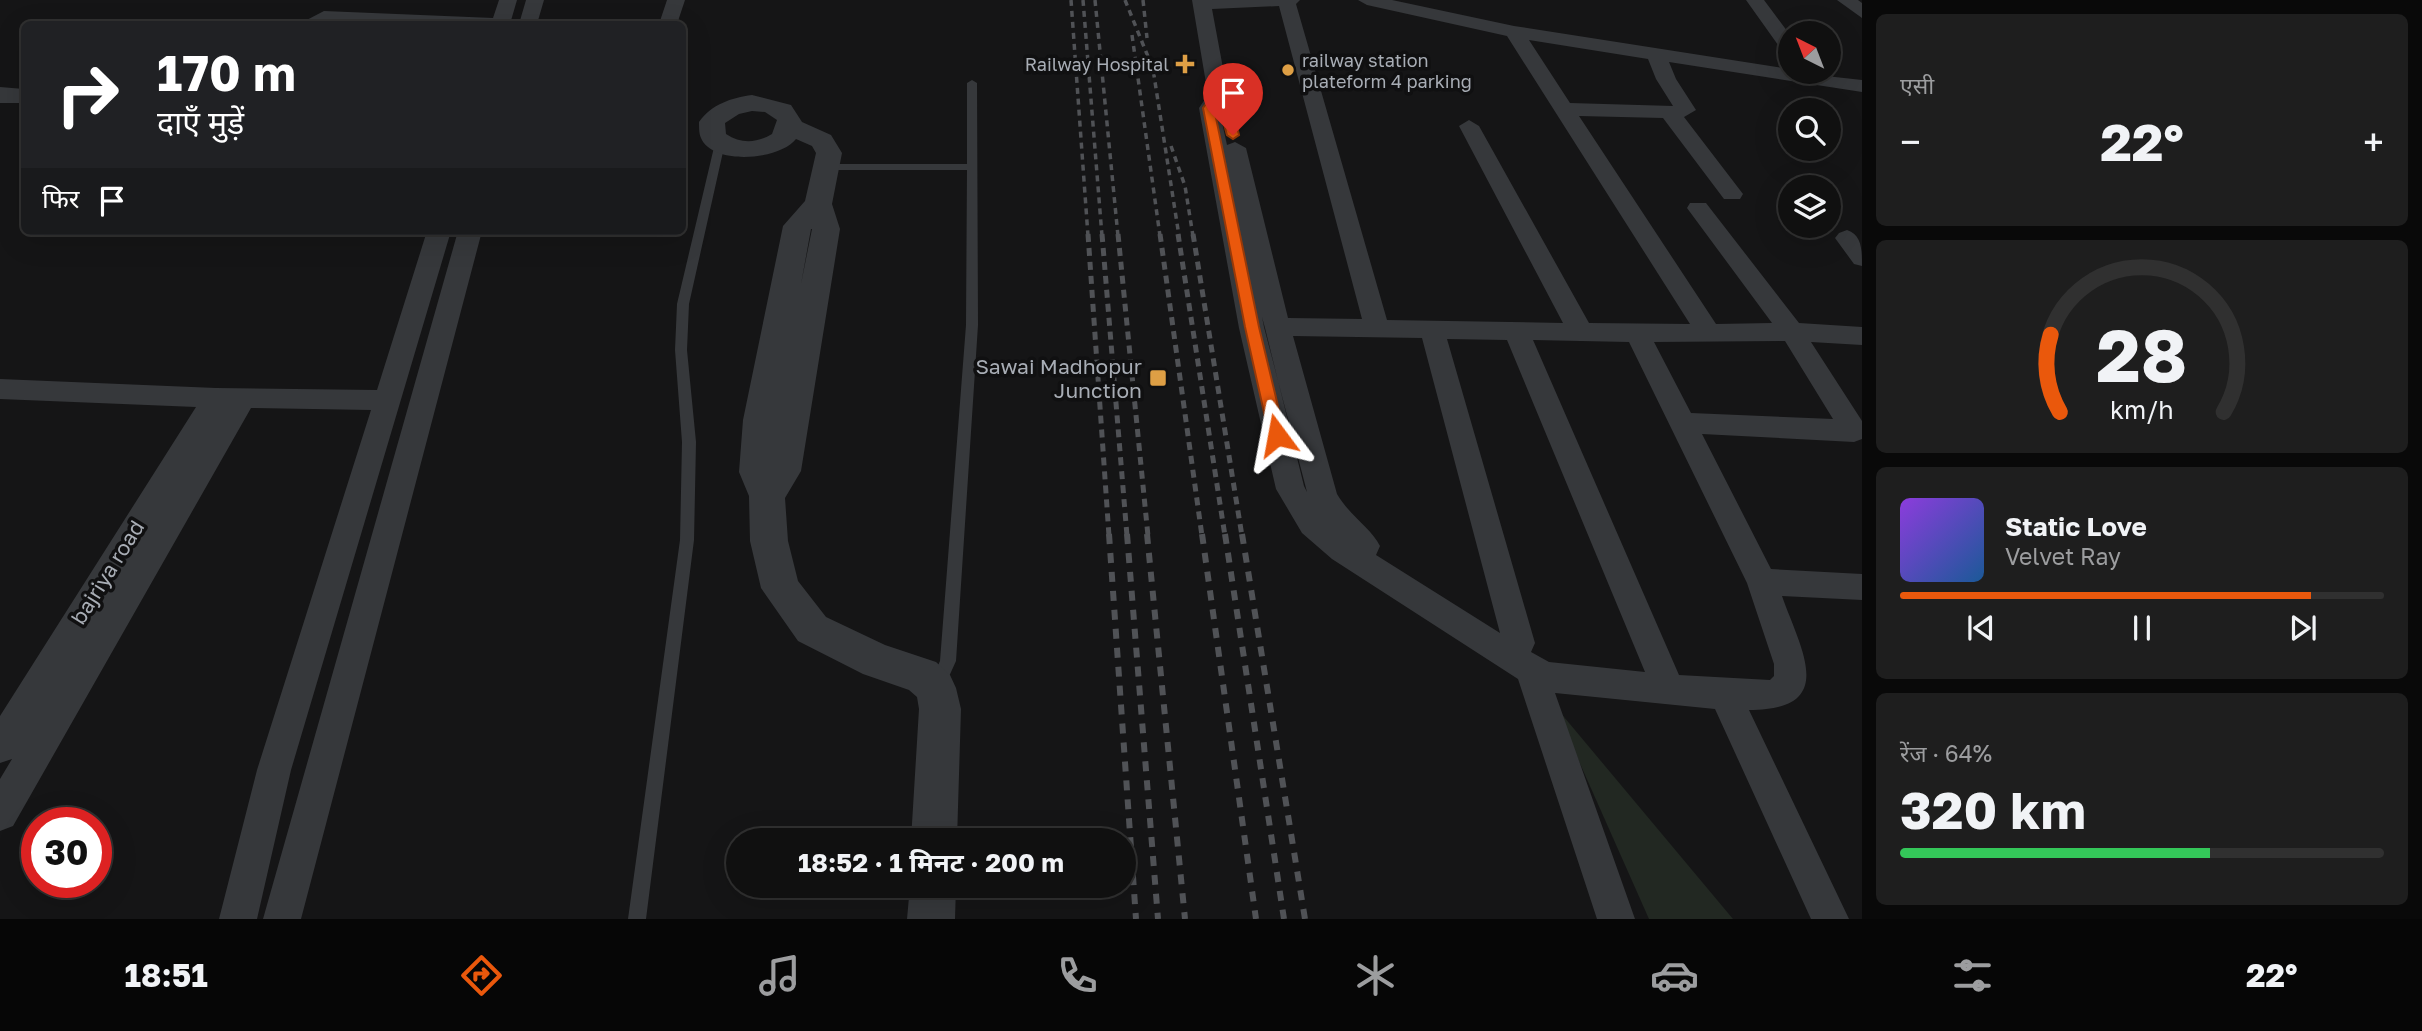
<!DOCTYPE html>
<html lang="hi">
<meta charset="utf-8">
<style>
body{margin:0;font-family:"Golos Text","Noto Sans Devanagari",sans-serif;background:#1e1e1e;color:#f1f3f6;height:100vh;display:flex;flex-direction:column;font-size:26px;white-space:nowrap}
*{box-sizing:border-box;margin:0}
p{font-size:23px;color:#9c9d9f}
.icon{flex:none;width:38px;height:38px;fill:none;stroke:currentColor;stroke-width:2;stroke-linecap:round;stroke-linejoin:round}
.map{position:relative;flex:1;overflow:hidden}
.details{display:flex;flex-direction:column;gap:14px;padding:14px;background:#090909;width:560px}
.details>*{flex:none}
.banner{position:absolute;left:21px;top:21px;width:665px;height:214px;border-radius:10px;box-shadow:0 7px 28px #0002,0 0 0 2px #303030;background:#202124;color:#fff;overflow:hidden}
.needle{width:46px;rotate:318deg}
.controls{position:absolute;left:1778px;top:21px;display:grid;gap:14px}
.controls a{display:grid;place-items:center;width:63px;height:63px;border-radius:50%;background:#101010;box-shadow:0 7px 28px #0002,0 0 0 2px #303030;font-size:35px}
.speed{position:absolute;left:21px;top:807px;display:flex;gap:14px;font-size:35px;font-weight:700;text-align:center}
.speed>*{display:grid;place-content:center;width:91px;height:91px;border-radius:50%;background:#101010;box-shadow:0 7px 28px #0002,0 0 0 2px #303030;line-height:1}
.speed .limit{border:10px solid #d22;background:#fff;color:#111}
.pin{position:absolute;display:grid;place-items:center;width:60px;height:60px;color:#fff;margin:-72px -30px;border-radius:50% 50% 50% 0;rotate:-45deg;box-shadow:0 0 7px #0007}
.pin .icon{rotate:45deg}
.me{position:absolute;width:77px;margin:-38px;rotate:347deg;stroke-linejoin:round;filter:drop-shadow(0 0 5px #0008)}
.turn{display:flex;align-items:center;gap:24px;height:147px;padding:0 21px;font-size:32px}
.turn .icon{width:91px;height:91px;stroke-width:2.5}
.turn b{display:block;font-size:49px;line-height:60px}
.then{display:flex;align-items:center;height:66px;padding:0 21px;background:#0003;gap:14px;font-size:26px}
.big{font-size:52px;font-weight:700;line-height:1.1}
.details .widget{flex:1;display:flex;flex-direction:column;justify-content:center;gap:10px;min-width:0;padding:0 24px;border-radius:10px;background:#1e1e1e}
.details .dial{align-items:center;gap:0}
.dial svg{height:182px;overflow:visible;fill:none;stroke:#303030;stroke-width:7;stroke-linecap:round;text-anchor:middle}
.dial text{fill:#f1f3f6;stroke:none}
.song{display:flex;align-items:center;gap:21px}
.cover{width:84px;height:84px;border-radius:10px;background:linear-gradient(135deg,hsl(270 70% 55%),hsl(210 70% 35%))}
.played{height:7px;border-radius:4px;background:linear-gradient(90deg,#ea580c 85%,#303030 85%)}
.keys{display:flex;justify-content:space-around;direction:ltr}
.heat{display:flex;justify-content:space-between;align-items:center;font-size:38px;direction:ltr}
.charge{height:10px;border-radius:5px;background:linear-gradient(90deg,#34c759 64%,#303030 0)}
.trip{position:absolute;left:726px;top:828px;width:410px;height:70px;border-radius:35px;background:#101010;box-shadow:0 7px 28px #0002,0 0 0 2px #303030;font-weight:700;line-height:70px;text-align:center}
.tab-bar{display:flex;height:112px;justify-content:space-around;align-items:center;background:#060606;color:#9c9d9f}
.tab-bar .icon{width:49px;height:49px}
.tab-bar .active{color:#ea580c}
.tab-bar b{font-size:32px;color:#f1f3f6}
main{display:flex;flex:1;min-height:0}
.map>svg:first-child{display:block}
.green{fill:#222822}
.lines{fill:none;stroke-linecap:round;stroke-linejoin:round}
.service{fill:#36383b;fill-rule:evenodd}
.minor{fill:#36383b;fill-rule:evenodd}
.tertiary{fill:#36383b;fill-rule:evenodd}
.rail-far2{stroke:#505256;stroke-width:3.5;stroke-dasharray:6 5;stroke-linecap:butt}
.rail-far1{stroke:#505256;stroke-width:5;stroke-dasharray:8 6;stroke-linecap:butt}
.rail{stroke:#505256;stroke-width:6;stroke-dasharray:10 9;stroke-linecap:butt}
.route{fill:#ea580c;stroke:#983908;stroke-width:2}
.poi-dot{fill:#de9f45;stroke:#101011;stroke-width:2.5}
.labels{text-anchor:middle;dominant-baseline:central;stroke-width:7;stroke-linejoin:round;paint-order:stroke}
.far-poi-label{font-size:18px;fill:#a8adb5;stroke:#101011;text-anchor:start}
.poi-label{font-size:21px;fill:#a8adb5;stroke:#101011;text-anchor:end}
.street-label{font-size:21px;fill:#a8adb5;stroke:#101011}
</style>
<main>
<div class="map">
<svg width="1862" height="919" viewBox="0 0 1862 919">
<rect width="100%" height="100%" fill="#151516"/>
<path class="green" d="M 1554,705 L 1733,919 L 1649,919 Z"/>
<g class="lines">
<path class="service" d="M 972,80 L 977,83 L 978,325 L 956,661 L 942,692 L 936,695 L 930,692 L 928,687 L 940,661 L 966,325 L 967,170 L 827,170 L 822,167 L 827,164 L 967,164 L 967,83 Z
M 720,140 L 725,143 L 689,304 L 687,350 L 696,442 L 694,540 L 646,919 L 628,919 L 680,540 L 682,442 L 675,350 L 677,304 L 715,143 Z"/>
<path class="minor" d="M 499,0 L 517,0 L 510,24 L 299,24 L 324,11 L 493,18 Z
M 526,0 L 544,0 L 537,24 L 519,24 Z
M 667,0 L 685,0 L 677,24 L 659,24 Z
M 1192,0 L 1300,0 L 1296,4 L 1387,320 L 1563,323 L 1459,126 L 1469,120 L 1479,126 L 1589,323 L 1690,324 L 1507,36 L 1367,5 L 1358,0 L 1392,0 L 1514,26 L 1790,69 L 1790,72 L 1862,80 L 1862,92 L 1669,62 L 1676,79 L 1696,110 L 1684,117 L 1743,194 L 1740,199 L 1724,199 L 1663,118 L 1579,116 L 1716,324 L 1772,323 L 1687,208 L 1690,203 L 1706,203 L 1799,323 L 1862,327 L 1862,345 L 1811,342 L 1862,421 L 1862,439 L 1854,442 L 1702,434 L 1771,569 L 1862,574 L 1862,600 L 1782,596 C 1801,650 1839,710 1749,710 L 1849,919 L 1811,919 L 1715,709 L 1555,693 L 1635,919 L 1597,919 L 1518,679 L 1332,559 L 1302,533 L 1276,489 L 1239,328 L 1199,108 L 1208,95 ZM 1279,6 L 1362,319 L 1288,318 L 1246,148 L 1235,142 L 1227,145 L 1220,113 L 1234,113 L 1237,109 L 1228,95 L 1212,9 ZM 1529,40 L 1648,59 L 1656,79 L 1673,106 L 1570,103 ZM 1262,317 L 1264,327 L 1307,492 L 1304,486 L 1265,328 ZM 1293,336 L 1422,338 L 1500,633 L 1376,555 L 1380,546 C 1371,528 1349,515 1337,494 ZM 1447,339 L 1507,340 L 1645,672 L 1549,662 L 1531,652 L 1535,643 ZM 1533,340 L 1629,342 L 1747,583 L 1774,664 L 1774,676 L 1770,680 L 1679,675 ZM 1785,341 L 1833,419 L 1691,413 L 1654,342 Z
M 1746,0 L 1764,0 L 1790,35 L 1790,54 L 1783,52 Z
M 1837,0 L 1858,0 L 1862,3 L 1862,18 Z
M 1847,230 C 1862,235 1862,250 1862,266 L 1854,264 L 1835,238 L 1839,233 Z
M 427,231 L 451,231 L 291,770 L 257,919 L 219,919 L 257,770 L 371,410 L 251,408 L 13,826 L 0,831 L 0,779 L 129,564 L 12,759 L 0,763 L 0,716 L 196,407 L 0,399 L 0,379 L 216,388 L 377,390 Z
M 458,231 L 482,231 L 301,919 L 263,919 Z"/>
<path class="tertiary" d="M 0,87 L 24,89 L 24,103 L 0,103 Z
M 752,95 L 791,105 L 802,122 L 831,135 L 842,153 L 832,204 L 840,229 L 801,471 L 785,498 L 788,541 L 798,581 L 826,617 L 885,645 L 936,662 L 950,675 L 956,688 L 961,709 L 957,840 L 911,840 L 919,709 L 917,697 L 909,690 L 863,674 L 798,641 L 761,588 L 750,541 L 749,496 L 739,472 L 743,420 L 783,226 L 805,201 L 816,153 L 812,146 L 796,139 C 780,160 713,166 701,138 C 699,134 699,127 699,122 C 712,104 731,98 752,95 ZM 752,111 L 765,112 L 777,120 L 772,134 C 757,143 741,144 726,134 L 725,123 L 739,114 ZM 811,229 L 812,229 L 801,284 Z
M 910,886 L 956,886 L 955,919 L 907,919 Z"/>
<path class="rail-far2" d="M 1071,0 L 1088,236
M 1083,0 L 1102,236
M 1095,0 L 1118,236
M 1125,0 L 1153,69 L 1179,236
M 1143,0 L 1147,38
M 1132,35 L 1160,236
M 1171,146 L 1185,186 L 1193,236"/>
<path class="rail-far1" d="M 1088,234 L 1109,536
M 1102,234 L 1127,536
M 1118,234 L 1148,536
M 1160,234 L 1202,536
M 1178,234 L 1225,536
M 1193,234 L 1242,536"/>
<path class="rail" d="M 1109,534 L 1136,919
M 1127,534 L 1158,919
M 1147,534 L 1185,919
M 1202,534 L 1256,919
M 1225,534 L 1284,919
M 1242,534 L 1305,919"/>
</g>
<path class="route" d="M 1214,92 L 1222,92 L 1233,109 L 1239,135 L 1233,139 L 1227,135 L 1218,103 L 1214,108 L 1259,327 L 1285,435 L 1277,441 L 1269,435 L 1245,327 L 1203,108 Z"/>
<g class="poi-dot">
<path d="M1181.5 53.5h7v7h7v7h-7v7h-7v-7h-7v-7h7z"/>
<circle cx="1288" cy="70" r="7"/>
<rect x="1149" y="369" width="18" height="18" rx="3.5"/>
</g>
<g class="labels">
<g class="far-poi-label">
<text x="1302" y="60">railway station<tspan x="1302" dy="21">plateform 4 parking</tspan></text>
<text x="1169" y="64" text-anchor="end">Railway Hospital</text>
</g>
<g class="poi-label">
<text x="1142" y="366">Sawai Madhopur<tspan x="1142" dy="24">Junction</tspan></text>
</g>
<g class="street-label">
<text transform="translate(107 572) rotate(-58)">bajriya road</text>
</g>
</g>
</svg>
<div class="controls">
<a><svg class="needle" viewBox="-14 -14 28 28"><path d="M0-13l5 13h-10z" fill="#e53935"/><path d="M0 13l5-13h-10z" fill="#9c9d9f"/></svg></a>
<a><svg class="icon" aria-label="search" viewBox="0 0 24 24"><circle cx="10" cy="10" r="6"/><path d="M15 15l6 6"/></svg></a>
<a><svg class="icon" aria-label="layers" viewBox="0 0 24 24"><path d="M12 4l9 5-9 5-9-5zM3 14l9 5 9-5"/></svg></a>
</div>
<div class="speed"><div class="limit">30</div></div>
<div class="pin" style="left:1233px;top:135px;background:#d93025"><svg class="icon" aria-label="arrive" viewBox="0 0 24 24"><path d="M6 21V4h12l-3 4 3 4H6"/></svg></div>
<svg class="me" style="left:1277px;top:435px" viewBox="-20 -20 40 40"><path d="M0-17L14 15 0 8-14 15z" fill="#ea580c" stroke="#fff" stroke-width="4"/></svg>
<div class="trip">18:52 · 1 मिनट · 200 m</div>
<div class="banner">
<div class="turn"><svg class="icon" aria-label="right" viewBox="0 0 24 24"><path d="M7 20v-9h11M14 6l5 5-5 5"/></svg><div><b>170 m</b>दाएँ मुड़ें</div></div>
<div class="then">फिर<svg class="icon" aria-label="arrive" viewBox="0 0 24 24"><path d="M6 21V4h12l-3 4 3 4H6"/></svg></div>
</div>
</div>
<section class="details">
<div class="widget"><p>एसी</p>
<div class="heat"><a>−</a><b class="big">22°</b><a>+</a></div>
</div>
<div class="widget dial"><svg viewBox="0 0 100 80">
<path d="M14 69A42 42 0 1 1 86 69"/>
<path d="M14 69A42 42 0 0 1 10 35" stroke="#ea580c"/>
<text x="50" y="56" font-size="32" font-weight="700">28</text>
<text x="50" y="72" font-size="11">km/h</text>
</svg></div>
<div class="widget">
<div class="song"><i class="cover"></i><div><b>Static Love</b><p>Velvet Ray</p></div></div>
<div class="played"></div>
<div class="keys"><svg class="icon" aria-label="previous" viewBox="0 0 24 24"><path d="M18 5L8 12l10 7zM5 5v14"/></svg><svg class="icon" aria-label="pause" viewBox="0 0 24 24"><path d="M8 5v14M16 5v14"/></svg><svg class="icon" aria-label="next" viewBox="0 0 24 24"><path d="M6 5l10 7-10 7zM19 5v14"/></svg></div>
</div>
<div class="widget"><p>रेंज · 64%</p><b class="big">320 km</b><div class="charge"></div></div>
</section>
</main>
<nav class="tab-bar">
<b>18:51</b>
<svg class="icon active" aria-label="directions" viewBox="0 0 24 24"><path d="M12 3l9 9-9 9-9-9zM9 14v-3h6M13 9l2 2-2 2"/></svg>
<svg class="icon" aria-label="music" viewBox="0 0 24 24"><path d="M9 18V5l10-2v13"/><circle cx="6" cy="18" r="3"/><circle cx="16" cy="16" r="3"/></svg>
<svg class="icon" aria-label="phone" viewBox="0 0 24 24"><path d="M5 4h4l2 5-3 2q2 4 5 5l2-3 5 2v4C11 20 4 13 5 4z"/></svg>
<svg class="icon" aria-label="climate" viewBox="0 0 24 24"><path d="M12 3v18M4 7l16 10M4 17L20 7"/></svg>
<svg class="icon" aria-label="car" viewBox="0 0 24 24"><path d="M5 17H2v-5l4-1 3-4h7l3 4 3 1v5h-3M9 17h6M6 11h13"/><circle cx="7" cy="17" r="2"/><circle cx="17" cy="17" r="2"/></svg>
<svg class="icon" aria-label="filters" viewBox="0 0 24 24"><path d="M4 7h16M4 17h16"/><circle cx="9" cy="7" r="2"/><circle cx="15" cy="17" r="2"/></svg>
<b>22°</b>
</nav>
